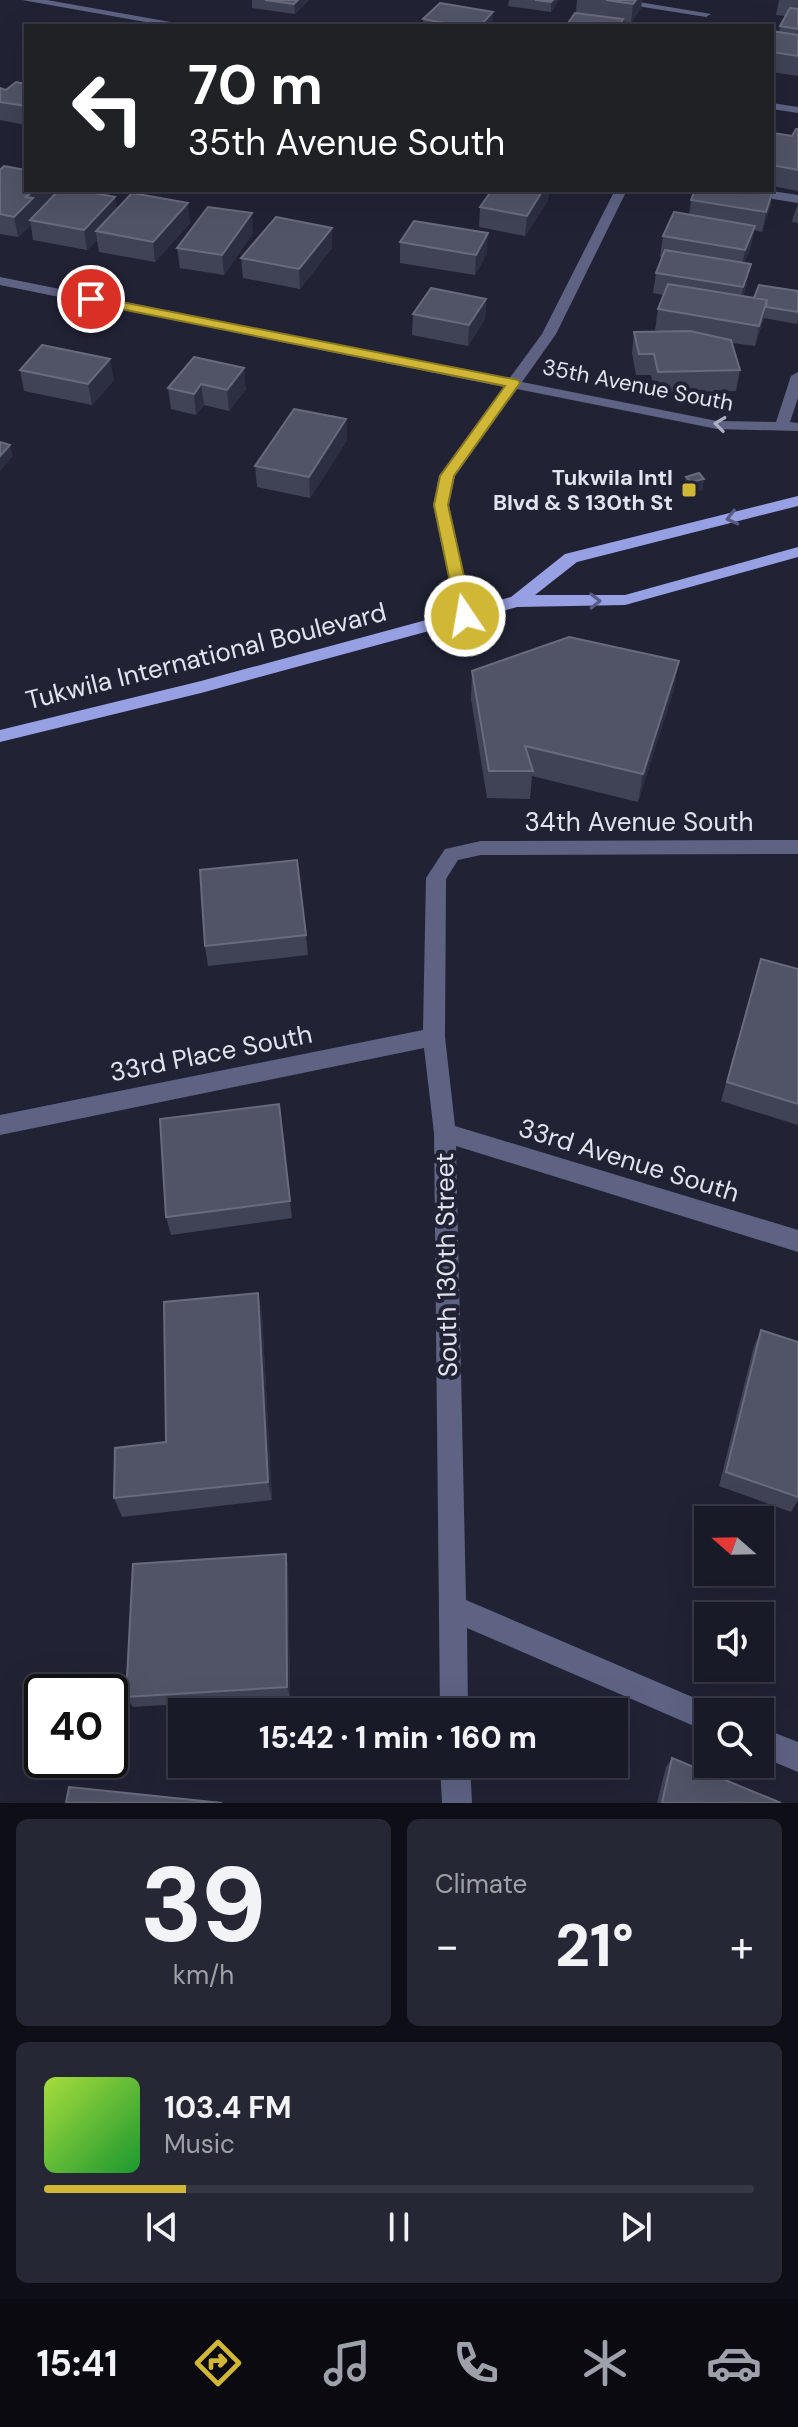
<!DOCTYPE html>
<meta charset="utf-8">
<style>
body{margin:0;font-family:"DM Sans",sans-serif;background:#262734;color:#f1f3f6;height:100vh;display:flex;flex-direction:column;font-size:30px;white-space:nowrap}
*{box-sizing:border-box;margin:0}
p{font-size:26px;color:#9fa1a8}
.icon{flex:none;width:44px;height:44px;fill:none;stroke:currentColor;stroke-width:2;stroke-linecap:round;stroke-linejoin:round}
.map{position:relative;height:1803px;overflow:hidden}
.drawer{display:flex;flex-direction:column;gap:16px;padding:16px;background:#0e0e16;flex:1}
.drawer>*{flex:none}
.top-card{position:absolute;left:24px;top:24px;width:750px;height:168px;border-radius:0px;box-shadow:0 8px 32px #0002,0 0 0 2px #373845;background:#202124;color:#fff;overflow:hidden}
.needle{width:52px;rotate:290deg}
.buttons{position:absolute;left:694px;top:1506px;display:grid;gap:16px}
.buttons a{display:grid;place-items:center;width:80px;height:80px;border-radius:0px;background:#191a28;box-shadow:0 8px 32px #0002,0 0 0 2px #373845;font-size:40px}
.speed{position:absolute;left:24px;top:1674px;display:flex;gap:16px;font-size:40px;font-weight:700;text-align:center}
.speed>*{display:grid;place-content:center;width:104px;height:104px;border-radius:50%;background:#191a28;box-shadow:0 8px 32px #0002,0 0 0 2px #373845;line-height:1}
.speed .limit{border:4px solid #111;border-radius:12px;background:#fff;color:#111}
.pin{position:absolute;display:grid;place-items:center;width:68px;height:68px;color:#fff;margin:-34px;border:4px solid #fff;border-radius:50%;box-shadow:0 2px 8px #0007}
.me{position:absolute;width:88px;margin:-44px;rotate:348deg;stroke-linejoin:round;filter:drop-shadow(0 0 6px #0008)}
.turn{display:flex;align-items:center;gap:28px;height:168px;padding:0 32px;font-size:36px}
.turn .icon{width:104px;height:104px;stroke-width:2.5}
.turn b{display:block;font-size:56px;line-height:68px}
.big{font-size:60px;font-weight:800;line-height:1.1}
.drawer .card{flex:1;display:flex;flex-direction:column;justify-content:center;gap:12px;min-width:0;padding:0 28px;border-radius:12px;background:#262734}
.drawer .dial{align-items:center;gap:0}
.dial b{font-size:104px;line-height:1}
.song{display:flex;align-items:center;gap:24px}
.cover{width:96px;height:96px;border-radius:12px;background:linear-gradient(135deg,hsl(80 70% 55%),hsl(130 70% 35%))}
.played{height:8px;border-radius:4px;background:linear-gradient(90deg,#d0b836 20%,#373845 20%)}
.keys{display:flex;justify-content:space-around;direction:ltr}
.heat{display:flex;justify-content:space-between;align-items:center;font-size:44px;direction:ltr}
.drawer .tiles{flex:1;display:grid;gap:16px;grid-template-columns:1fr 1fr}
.card:last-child{grid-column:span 2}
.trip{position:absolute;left:168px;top:1698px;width:460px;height:80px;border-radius:0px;background:#191a28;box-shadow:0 8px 32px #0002,0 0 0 2px #373845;font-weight:800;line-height:80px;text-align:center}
.dock{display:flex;height:128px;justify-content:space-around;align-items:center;background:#0a0a10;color:#9fa1a8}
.dock .icon{width:56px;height:56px}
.dock .current{color:#d0b836}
.dock b{font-size:36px;color:#f1f3f6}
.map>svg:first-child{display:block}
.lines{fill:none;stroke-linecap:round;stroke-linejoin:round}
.minor{fill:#5e6384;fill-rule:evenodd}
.major{fill:#98a0e4;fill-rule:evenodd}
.wall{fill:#404356}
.shaded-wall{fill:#2c2f42}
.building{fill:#515466;stroke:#686b7c;stroke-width:2}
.oneway{stroke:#adb0c4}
.oneway2{stroke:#575b84}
.route{fill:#d0b836;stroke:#877823;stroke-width:2}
.poi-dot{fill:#d0b836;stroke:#212335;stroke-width:3}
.labels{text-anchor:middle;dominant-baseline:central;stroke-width:8;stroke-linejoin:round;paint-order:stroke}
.far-street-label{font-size:22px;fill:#e1e3ef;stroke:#212335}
.far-poi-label{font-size:22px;font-weight:bold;fill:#e1e3ef;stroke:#212335;text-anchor:end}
.street-label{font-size:26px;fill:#e1e3ef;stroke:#212335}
</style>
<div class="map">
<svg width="798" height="1803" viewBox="0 0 798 1803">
<rect width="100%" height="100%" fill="#212335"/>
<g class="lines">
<path class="minor" d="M 22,0 L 47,0 L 193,26 L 168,26 Z
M 599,0 L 627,0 L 711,14 L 706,17 Z
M 772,103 L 798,107 L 798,113 L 772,109 Z
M 615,190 L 627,190 L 556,334 L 522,382 L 717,421 L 776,422 L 791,376 L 798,372 L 798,398 L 790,422 L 798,423 L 798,431 L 717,429 L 517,389 L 455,476 L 449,505 L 473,616 L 465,622 L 457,616 L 433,505 L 439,476 L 504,387 L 0,285 L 0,277 L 509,379 L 542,334 Z
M 735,190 L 765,190 L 798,195 L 798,203 L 741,194 Z
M 798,840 L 798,854 L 481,855 L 458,860 L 446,879 L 445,1037 L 455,1126 L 798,1230 L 798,1252 L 456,1146 L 466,1600 L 718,1708 L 720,1712 L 708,1712 L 708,1732 L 467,1628 L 468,1712 L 440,1712 L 434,1133 L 424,1048 L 0,1135 L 0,1115 L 423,1030 L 426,878 L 445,849 L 481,841 Z
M 760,1727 L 798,1742 L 798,1772 L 760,1756 Z
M 440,1764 L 470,1764 L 472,1803 L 442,1803 Z"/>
<path class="major" d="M 798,496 L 798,506 L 577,562 L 535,595 L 625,595 L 798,547 L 798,557 L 625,605 L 517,607 L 201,693 L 0,742 L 0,730 L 201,681 L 511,597 L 565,554 Z"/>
</g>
<path class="wall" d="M 252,0 L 309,0 L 295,14 L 252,8 Z
M 509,0 L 559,0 L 551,12 L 508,6 Z
M 577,0 L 642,0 L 641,8 L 631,23 L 623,21 L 622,26 L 576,13 Z
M 779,0 L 798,0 L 798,76 L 772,72 L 772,31 L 779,32 L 780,26 L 785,16 L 776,15 Z
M 423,19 L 493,26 L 423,26 Z
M 26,84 L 26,125 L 0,120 L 0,88 L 6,90 Z
M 798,129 L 798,191 L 772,186 L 772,137 L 792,136 Z
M 0,170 L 26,190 L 52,190 L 53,194 L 35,212 L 36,213 L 117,208 L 190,223 L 155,262 L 99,252 L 97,240 L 87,250 L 33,240 L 31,225 L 18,237 L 0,234 Z
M 774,187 L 770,207 L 762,232 L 754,230 L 751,246 L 744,263 L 747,284 L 743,296 L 754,298 L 798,291 L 798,320 L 797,324 L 764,318 L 755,346 L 732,343 L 740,370 L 736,391 L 655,393 L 651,375 L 636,375 L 632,353 L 634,332 L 665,332 L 655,330 L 658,309 L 663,295 L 653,293 L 656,273 L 662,257 L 660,257 L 663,236 L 689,215 L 691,200 Z
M 492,190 L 549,190 L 548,200 L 525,236 L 479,227 L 480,207 Z
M 798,204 L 798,223 L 792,222 L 795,211 Z
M 332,228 L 332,248 L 300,289 L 243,278 L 241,258 Z
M 253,233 L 224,275 L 180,268 L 177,248 Z
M 400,242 L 487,253 L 475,275 L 400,263 Z
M 486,299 L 485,319 L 468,346 L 412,335 L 413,314 Z
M 194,357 L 246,389 L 229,411 L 204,405 L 196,415 L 171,409 L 168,388 Z
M 20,370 L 114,380 L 92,405 L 24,391 Z
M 346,419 L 347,440 L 310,498 L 257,487 L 255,466 Z
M 686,477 L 704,479 L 702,490 L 689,494 L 684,488 Z
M 472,671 L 674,689 L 638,802 L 532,776 L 530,799 L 487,798 L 471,699 Z
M 306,935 L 308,955 L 208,966 L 205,946 Z
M 798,969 L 798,1125 L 721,1101 L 755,979 Z
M 279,1104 L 292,1218 L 171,1235 L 166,1217 Z
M 258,1293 L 262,1315 L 272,1500 L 122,1517 L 114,1498 L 166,1442 Z
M 761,1330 L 798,1342 L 798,1500 L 791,1512 L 719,1486 L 754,1346 Z
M 286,1554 L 288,1567 L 290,1697 L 133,1707 L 126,1697 Z
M 672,1758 L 781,1803 L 657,1803 L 666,1767 Z"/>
<path class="shaded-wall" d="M 298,0 L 309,0 L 295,14 L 294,4 Z
M 553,0 L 559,0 L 551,12 L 551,2 Z
M 636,0 L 642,0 L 641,8 L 631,23 L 633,4 Z
M 493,12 L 493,26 L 480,26 Z
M 774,187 L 770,207 L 762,232 L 766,212 Z
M 34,190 L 52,190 L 53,194 L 35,212 L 37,219 L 30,220 L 31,225 L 18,237 L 14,217 L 26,197 Z
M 543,190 L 549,190 L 548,200 L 525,236 L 527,216 Z
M 115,197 L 118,217 L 96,231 L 97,240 L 87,250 L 84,230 Z
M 188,203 L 190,223 L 155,262 L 153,242 Z
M 252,213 L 253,233 L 224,275 L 222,255 Z
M 755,226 L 751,246 L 741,270 L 745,250 Z
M 332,228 L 332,248 L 300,289 L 299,269 Z
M 488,233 L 487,253 L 475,275 L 476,255 Z
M 751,264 L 747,284 L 739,307 L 743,287 Z
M 486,299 L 485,319 L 468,346 L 469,325 Z
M 767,300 L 763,320 L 755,346 L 759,326 Z
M 110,359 L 114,380 L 92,405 L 88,384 Z
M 244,368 L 246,389 L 229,411 L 227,390 Z
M 201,384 L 204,405 L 196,415 L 194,394 Z
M 346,419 L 347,440 L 310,498 L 309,477 Z
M 10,445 L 13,456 L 0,471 L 0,456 Z
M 704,479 L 702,490 L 689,494 L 691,482 Z
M 679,661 L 674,689 L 638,802 L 643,774 Z
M 258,1293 L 262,1315 L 272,1500 L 268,1482 Z
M 286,1554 L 288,1567 L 290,1697 L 287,1687 Z"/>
<path class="building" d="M 265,0 L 298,0 L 294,4 Z
M 535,0 L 553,0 L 551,2 Z
M 606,0 L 636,0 L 633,4 Z
M 440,3 L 493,12 L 480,26 L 460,26 L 423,19 Z
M 790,8 L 798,9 L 798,29 L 780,26 Z
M 575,13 L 623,19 L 619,26 L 566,26 Z
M 772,31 L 798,35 L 798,56 L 772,52 Z
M 16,82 L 26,84 L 26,106 L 0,102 L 0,88 L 6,90 Z
M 796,129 L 798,129 L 798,170 L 772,165 L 772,137 L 774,133 L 792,136 Z
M 4,166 L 26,170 L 26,190 L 34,190 L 26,197 L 33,198 L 14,217 L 0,214 L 0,170 Z
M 772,187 L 774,187 L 766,212 L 691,200 L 695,190 L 772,190 Z
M 59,190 L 78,190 L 115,197 L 84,230 L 30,220 Z
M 492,190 L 543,190 L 527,216 L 480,207 Z
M 132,193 L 188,203 L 153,242 L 96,231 Z
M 208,207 L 252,213 L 222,255 L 177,248 Z
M 674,212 L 755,226 L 745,250 L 663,236 Z
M 276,217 L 332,228 L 299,269 L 241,258 Z
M 414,221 L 488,233 L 476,255 L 400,242 Z
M 665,250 L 751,264 L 743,287 L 656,273 Z
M 668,284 L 767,300 L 759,326 L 658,309 Z
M 759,285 L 798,291 L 798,312 L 766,307 L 767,300 L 754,298 Z
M 431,288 L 486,299 L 469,325 L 413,314 Z
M 690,331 L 731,340 L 740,370 L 658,372 L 654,354 L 639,354 L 634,332 Z
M 42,345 L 110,359 L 88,384 L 20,370 Z
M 194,357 L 244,368 L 227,390 L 201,384 L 194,394 L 168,388 Z
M 294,409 L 346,419 L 309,477 L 255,466 Z
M 0,442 L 10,445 L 0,456 Z
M 699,473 L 704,479 L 691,482 L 686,477 Z
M 569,637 L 679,661 L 643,774 L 525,746 L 533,771 L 489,771 L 472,671 Z
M 297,860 L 306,935 L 205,946 L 200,870 Z
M 761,959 L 798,969 L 798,1104 L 727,1082 Z
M 279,1104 L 290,1201 L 166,1217 L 160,1119 Z
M 258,1293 L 268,1482 L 114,1498 L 115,1448 L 166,1442 L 164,1302 Z
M 761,1330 L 798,1342 L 798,1497 L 726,1472 Z
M 286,1554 L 287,1687 L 126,1697 L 133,1564 Z
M 672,1758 L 781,1803 L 662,1803 Z
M 69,1787 L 222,1803 L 66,1803 Z"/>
<defs><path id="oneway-chevron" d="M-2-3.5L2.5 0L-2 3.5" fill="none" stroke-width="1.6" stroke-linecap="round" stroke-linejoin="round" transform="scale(2)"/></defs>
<use class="oneway" href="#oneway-chevron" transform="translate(720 424) rotate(-173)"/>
<g class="oneway2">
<use href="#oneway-chevron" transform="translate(732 518) rotate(166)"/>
<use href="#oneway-chevron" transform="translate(595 601) rotate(-1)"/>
</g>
<path class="route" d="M 91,296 L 518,380 L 520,383 L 454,476 L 448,505 L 473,616 L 471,620 L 465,621 L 457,616 L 434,505 L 440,476 L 505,386 L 86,302 L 84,299 Z"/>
<rect class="poi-dot" x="681" y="482" width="16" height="16" rx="4"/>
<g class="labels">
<g class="far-street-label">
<text transform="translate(638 385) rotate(11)">35th Avenue South</text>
</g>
<g class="far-poi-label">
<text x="673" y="477">Tukwila Intl<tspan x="673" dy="25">Blvd &amp; S 130th St</tspan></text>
</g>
<g class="street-label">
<text transform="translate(206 656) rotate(-14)">Tukwila International Boulevard</text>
<text x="639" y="822">34th Avenue South</text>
<text transform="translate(211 1053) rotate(-11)">33rd Place South</text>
<text transform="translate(629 1160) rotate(17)">33rd Avenue South</text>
<text transform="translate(446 1265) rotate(-91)">South 130th Street</text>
</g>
</g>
</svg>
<div class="buttons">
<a><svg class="needle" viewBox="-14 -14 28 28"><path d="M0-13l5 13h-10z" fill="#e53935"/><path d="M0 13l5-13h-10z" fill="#9fa1a8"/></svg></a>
<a><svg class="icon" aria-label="sound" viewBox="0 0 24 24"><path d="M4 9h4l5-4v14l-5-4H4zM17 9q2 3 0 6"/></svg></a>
<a><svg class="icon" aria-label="search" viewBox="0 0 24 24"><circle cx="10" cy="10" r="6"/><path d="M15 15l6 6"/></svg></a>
</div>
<div class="speed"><div class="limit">40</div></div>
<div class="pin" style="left:91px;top:299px;background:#d93025"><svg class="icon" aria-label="arrive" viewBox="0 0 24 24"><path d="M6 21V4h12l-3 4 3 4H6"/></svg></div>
<svg class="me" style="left:465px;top:616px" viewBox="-20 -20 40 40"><circle r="17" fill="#d0b836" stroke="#fff" stroke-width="3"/><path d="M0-11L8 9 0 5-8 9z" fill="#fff"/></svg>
<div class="trip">15:42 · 1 min · 160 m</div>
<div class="top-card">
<div class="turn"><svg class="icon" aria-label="left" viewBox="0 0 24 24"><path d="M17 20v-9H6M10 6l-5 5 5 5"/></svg><div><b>70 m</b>35th Avenue South</div></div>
</div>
</div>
<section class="drawer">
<div class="tiles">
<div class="card dial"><b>39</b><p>km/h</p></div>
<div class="card"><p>Climate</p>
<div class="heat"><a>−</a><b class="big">21°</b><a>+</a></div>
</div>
<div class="card">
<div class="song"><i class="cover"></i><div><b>103.4 FM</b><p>Music</p></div></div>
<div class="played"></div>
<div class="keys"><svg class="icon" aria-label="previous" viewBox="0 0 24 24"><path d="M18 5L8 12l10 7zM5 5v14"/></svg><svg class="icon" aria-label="pause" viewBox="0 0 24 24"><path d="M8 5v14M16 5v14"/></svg><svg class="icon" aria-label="next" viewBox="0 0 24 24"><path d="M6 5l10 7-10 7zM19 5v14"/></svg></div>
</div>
</div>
</section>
<nav class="dock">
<b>15:41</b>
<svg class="icon current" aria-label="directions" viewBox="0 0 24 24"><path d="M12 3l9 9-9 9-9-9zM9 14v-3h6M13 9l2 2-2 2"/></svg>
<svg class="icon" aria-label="music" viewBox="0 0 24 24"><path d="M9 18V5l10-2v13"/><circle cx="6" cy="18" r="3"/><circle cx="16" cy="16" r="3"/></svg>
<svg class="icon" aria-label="phone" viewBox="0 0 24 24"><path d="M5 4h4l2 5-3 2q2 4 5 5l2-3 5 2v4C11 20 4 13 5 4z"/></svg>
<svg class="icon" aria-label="climate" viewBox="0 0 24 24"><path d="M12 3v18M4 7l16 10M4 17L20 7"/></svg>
<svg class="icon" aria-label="car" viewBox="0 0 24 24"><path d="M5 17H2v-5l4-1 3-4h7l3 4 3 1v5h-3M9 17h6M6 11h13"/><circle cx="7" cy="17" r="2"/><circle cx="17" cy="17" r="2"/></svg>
</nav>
